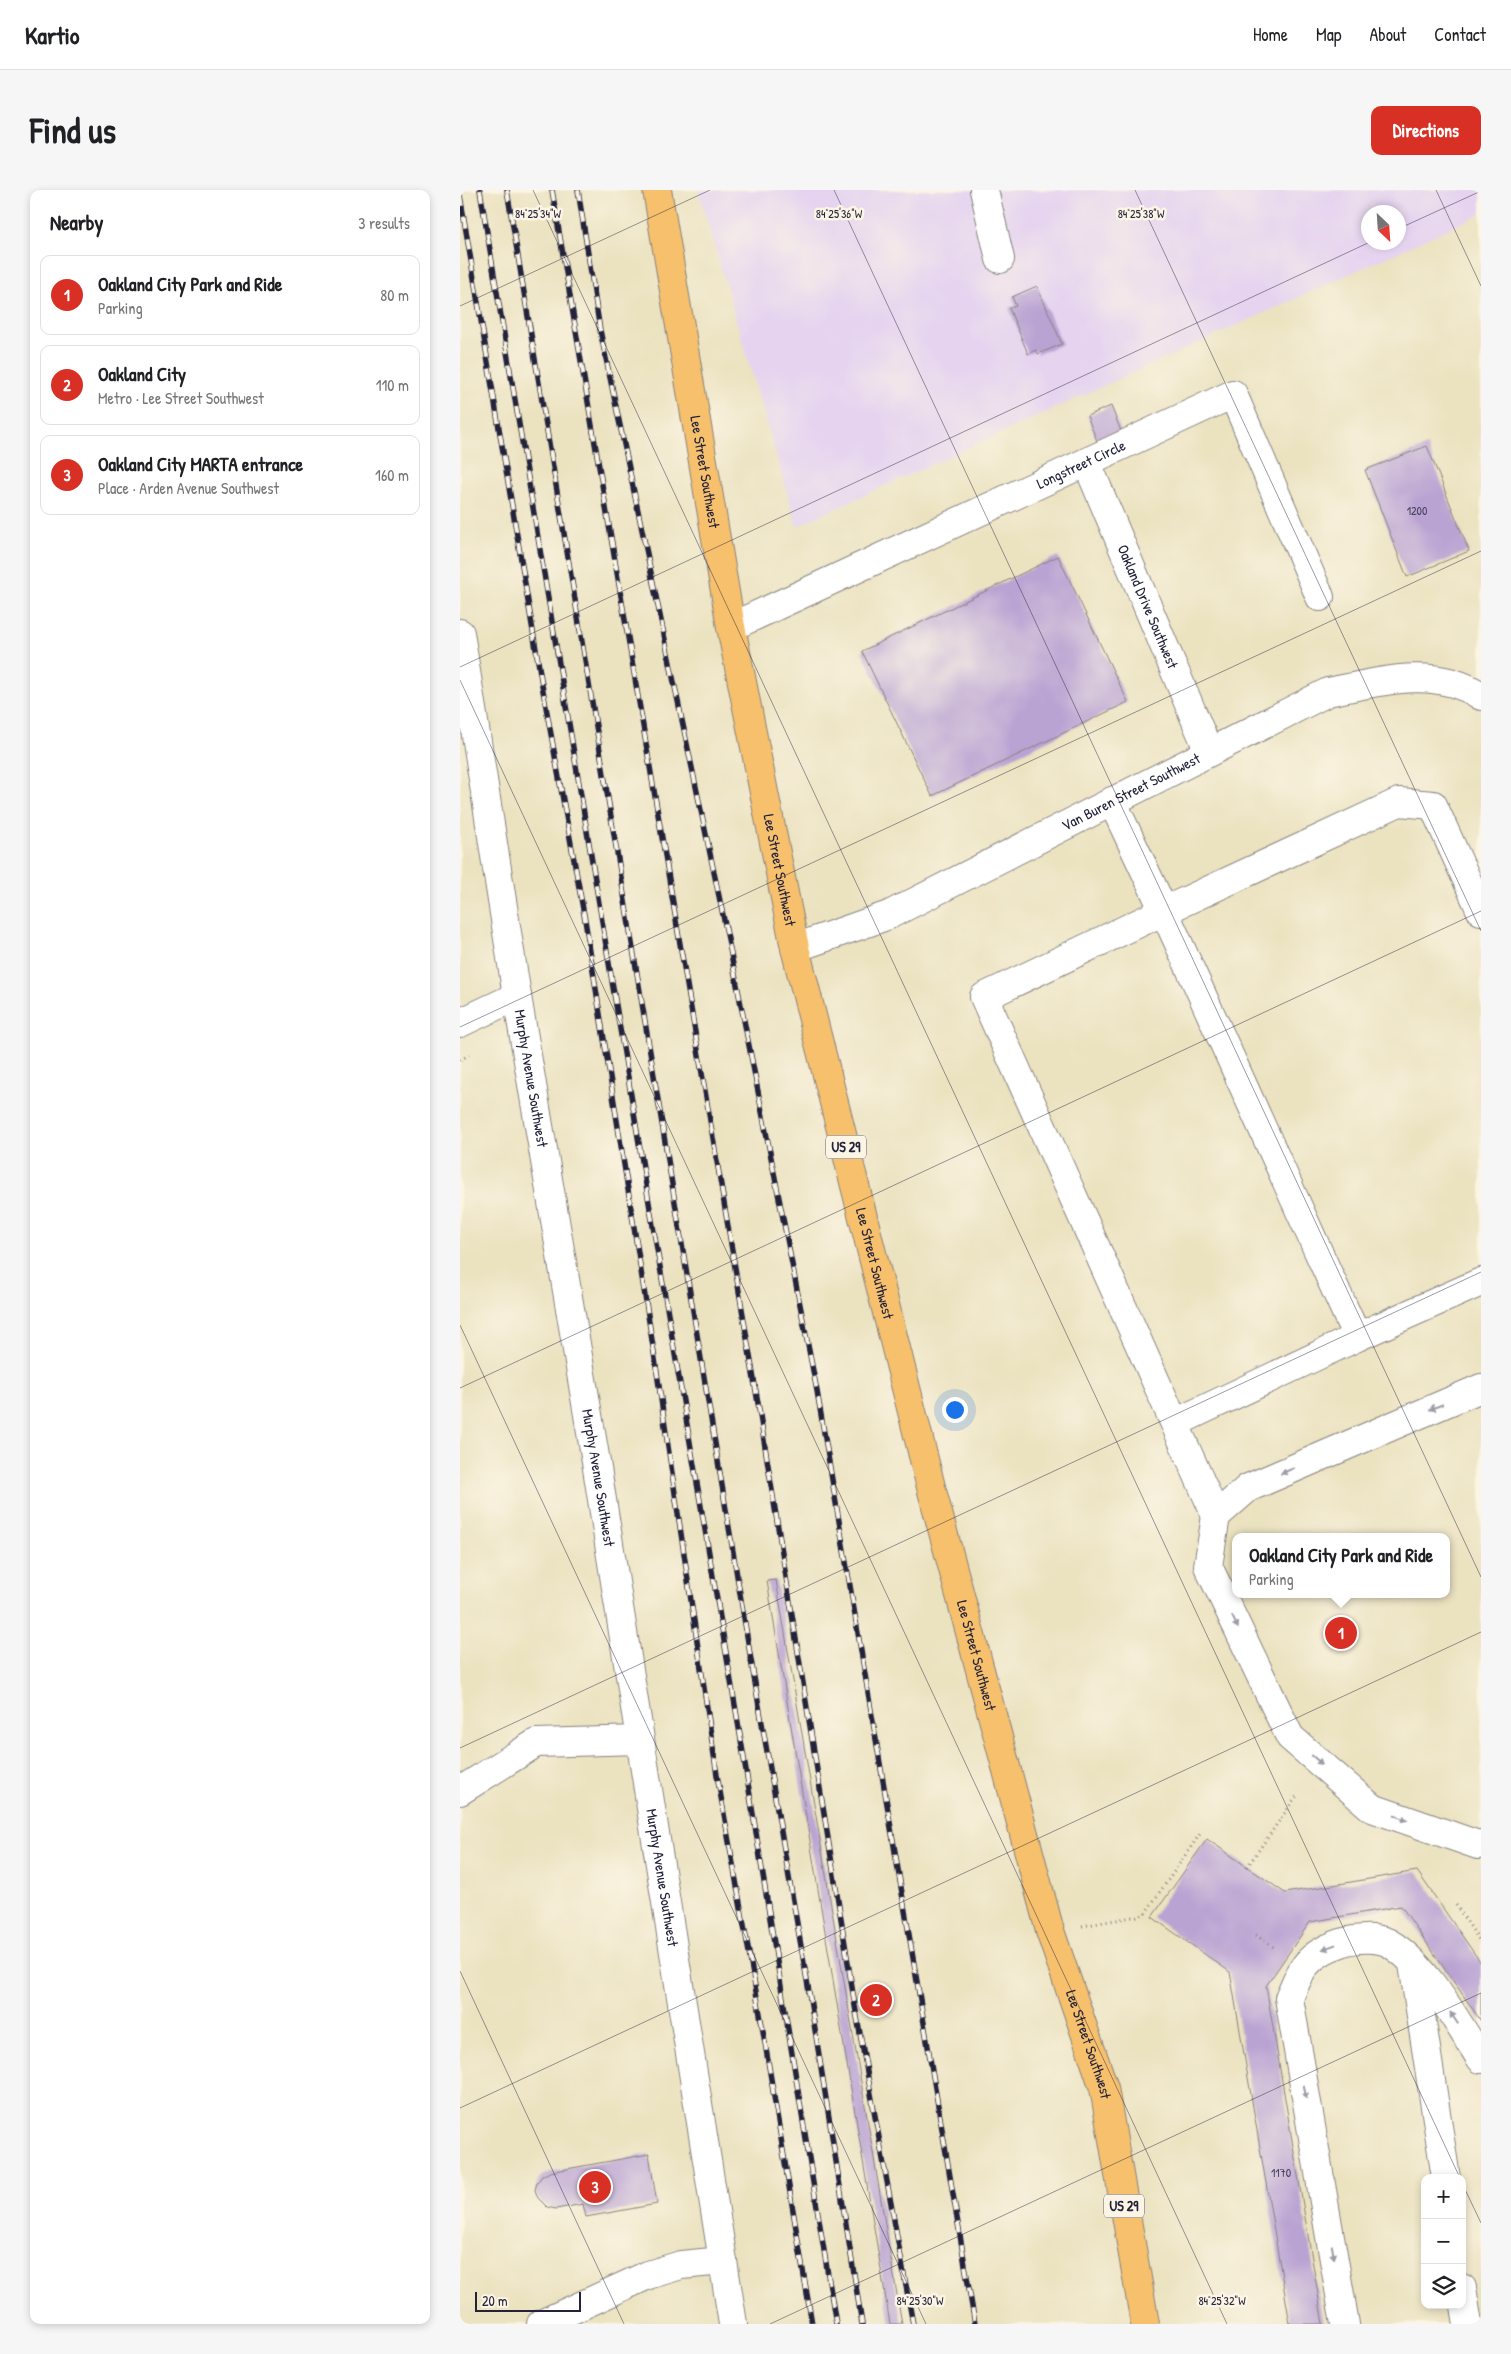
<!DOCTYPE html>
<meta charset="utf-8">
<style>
body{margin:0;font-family:"Patrick Hand",sans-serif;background:#f6f6f6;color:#202124}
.controls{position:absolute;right:15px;bottom:15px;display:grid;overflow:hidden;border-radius:10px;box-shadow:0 2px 8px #0003}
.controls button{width:45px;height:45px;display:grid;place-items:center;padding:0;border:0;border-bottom:1px solid #e0e0e0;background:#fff;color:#202124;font:25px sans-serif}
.compass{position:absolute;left:901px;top:15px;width:45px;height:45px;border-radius:50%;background:#fff;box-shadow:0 2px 8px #0003;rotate:155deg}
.scale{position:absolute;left:15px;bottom:12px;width:106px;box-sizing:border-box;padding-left:5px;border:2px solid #22223b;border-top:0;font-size:14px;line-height:18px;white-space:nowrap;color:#22223b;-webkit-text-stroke:4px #fcf5e5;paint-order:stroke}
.you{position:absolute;left:494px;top:1219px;width:18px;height:18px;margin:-12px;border:4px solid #fff;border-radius:50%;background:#1a73e8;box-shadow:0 0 0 8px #1a73e833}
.badge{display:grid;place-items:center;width:32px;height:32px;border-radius:50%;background:#d93025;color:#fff;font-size:16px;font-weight:700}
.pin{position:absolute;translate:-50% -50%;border:2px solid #fff;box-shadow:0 1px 5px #0006}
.popup{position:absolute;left:772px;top:1343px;width:218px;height:65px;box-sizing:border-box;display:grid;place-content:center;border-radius:10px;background:#fff;filter:drop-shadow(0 1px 4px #0005);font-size:16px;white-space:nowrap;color:#757577}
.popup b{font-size:19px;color:#202124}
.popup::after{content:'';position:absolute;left:50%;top:100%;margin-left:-10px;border:10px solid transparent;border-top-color:#fff}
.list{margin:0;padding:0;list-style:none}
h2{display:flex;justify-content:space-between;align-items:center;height:65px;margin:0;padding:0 20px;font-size:21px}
h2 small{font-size:16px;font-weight:400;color:#757577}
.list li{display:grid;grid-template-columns:32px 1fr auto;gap:15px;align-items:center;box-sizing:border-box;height:80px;margin:0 10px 10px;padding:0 10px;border:1px solid #e0e0e0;border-radius:10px}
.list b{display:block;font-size:19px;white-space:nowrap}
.list p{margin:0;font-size:16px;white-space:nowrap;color:#757577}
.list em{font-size:16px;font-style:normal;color:#757577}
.icon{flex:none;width:28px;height:28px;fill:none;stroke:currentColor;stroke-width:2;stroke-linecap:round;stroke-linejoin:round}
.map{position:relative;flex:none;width:1021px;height:2134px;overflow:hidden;border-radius:10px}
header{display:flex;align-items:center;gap:30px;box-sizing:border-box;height:70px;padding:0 25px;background:#fff;border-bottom:1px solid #e0e0e0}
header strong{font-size:24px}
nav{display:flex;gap:28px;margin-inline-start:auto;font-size:18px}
.intro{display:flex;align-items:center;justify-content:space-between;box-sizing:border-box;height:120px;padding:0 30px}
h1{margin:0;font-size:35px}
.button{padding:12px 22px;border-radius:10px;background:#d93025;color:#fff;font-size:18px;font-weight:700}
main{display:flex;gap:30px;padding:0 30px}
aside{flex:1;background:#fff;border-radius:10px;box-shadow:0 2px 8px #0003}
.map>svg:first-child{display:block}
.built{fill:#e5d3f0;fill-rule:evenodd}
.building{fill:#b9a3d3}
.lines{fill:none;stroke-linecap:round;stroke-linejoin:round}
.minor-casing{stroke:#86827e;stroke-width:30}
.major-casing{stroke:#86827e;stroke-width:30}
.path{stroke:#86827e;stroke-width:3;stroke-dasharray:1 4;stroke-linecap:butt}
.minor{stroke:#fff;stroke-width:28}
.major{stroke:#f7c06c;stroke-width:28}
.rail-casing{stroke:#22223b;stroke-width:5.5}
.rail{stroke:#fcf5e5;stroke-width:4;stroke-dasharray:11;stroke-linecap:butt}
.oneway{fill:#9c9ca7}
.ticks{fill:none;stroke:#22223b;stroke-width:1;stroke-opacity:0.45}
.labels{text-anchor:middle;stroke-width:5;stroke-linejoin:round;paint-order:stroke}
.number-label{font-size:12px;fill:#484261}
.shield{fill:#fcf5e5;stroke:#63616e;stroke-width:1}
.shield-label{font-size:14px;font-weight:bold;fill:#22223b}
.street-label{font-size:15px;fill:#22223b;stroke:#fcf5e5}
.ticks-label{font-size:12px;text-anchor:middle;fill:#22223b;stroke:#fcf5e5;stroke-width:5;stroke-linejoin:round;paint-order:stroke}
</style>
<header>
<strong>Kartio</strong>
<nav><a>Home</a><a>Map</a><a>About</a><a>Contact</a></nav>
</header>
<div class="intro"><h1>Find us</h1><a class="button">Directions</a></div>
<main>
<aside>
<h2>Nearby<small>3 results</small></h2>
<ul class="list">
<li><span class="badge">1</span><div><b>Oakland City Park and Ride</b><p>Parking</p></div><em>80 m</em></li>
<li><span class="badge">2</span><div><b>Oakland City</b><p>Metro · Lee Street Southwest</p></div><em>110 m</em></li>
<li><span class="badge">3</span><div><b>Oakland City MARTA entrance</b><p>Place · Arden Avenue Southwest</p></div><em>160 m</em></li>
</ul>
</aside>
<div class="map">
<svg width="1021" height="2134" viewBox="0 0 1021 2134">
<rect width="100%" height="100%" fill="#fcf5e5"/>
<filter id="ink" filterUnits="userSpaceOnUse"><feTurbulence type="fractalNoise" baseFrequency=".02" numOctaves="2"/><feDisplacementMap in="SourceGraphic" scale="10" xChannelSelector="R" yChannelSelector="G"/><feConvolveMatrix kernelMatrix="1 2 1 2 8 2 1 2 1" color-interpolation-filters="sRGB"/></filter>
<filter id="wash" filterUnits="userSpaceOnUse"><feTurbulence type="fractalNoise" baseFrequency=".0096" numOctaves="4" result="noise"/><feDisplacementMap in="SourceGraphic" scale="20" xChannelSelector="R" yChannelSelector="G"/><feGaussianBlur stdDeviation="1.12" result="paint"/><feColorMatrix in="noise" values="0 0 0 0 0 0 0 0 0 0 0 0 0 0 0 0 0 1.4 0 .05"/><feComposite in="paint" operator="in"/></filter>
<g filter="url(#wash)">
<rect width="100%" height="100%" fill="#ebe2c0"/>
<path class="built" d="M238,0h783v24l-684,312zM908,22h30v30h-30z"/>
<g id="blocks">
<g class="building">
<path d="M577,96l25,58 -24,10 -2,-4 -8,4 -19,-46 7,-2 -4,-9z"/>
<path d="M651,216l12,30 -24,10 -12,-30z"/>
<path d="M967,256l42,105 -62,26 -42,-107z"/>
<path d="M598,366l70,146 -196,94 -70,-145z"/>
<path d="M316,1390l126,744h-12l-123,-743z"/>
<path d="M747,1649l78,54 132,-22 64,92v58l-80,-115 -91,16 -44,64 57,338h-33l-60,-352 -78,-55z"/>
<path d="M189,1964l8,50 -71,13 -3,-13 -27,5 -9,-2 -9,-9 -3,-8 2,-7 5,-7 8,-4z"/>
</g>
</g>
</g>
<g filter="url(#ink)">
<use href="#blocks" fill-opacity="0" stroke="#86827e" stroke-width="1"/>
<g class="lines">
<g class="minor-casing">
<g id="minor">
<path d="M524,0l16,69"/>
<path id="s1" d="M627,273l122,289"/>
<path id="s2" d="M271,437l502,-233 87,203"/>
<path id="s3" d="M0,443l57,363 79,466 137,862"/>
<path d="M652,611l52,110 -180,86 232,519"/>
<path id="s4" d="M335,758l94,-33 439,-223c50,-10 107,-27 153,4"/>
<path d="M0,833l57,-27"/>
<path d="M897,1147l-193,-426 235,-109 34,3 48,106"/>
<path d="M1021,1198l-233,100 -32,28 -8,50 82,171 82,71 106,37 3,-1"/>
<path d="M715,1233l182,-86 124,-55"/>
<path d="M0,1601l76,-48 104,-3"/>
<path d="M953,1774l33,214"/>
<path d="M1002,2098l6,36"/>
<path d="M81,2134l107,-49 33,-10 42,-4"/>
<path d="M885,2134l-56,-326c13,-31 19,-44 52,-55 13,-5 36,-6 48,0 38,22 68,80 92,116"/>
</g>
</g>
<g class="major-casing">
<g id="major">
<path id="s5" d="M197,0l74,437 64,321 136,539 119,444 54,157 41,236"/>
</g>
</g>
<g class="path">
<path d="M0,870l9,-5"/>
<path d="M787,1677l51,-73"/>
<path d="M996,1715l25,38"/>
<path d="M622,1736l62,-11 56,-81"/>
<path d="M796,1745l19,13"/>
</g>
<use href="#minor" class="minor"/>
<use href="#major" class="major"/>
<g class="rail-casing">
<g id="rail">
<path d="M20,0l166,995 94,549 96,590"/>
<path d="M47,0l244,1470 57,326 54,338"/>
<path d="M92,0l206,1213 97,603 58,318"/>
<path d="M118,0l22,140 128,609 89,452 158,933"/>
<path d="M0,5l82,490 43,235 70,439 62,416 45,250 50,299"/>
</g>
</g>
<use href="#rail" class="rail"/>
</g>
<defs><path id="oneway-solid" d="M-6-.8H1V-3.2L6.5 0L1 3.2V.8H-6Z" transform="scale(1.25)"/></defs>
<g class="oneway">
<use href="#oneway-solid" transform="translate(976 1217) rotate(157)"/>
<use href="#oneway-solid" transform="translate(827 1281) rotate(157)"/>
<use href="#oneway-solid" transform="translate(775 1432) rotate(64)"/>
<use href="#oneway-solid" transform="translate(857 1570) rotate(41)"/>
<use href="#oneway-solid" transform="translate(941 1628) rotate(20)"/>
<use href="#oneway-solid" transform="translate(869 1757) rotate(160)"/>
<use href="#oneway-solid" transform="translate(994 1828) rotate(-124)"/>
<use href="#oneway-solid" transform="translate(845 1902) rotate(80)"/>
<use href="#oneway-solid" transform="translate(873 2062) rotate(80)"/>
</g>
</g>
<path class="ticks" d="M73,0l927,1988M374,0l647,1387M675,0l346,741M976,0l45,96M938,39l83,-38M0,116l250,-116M0,477l910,-425M0,490l767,1644M0,837l1021,-476M0,1135l466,999M0,1198l1021,-477M0,1558l1021,-476M0,1781l164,353M0,1918l1021,-476M1002,1993l19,40M310,2134l711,-331"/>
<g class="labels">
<g class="number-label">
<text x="957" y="325">1200</text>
<text x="821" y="1987">1170</text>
</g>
<g class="shield">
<rect x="366" y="945.5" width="40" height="23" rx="4"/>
<rect x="644" y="2004.5" width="40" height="23" rx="4"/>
</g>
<g class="shield-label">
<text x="386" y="962">US 29</text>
<text x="664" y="2021">US 29</text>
</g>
<g class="street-label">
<text dy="5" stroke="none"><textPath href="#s2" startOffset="386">Longstreet Circle</textPath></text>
<text dy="5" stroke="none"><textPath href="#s5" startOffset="286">Lee Street Southwest</textPath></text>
<text dy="5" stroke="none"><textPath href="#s1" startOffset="156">Oakland Drive Southwest</textPath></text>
<text dy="5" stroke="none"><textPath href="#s4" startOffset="371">Van Buren Street Southwest</textPath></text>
<text dy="5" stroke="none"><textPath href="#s5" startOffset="691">Lee Street Southwest</textPath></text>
<text dy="5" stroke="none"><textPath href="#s3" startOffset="451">Murphy Avenue Southwest</textPath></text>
<text dy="5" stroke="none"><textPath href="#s5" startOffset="1096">Lee Street Southwest</textPath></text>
<text dy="5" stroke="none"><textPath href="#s3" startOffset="856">Murphy Avenue Southwest</textPath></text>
<text dy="5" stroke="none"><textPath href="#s5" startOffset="1501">Lee Street Southwest</textPath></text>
<text dy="5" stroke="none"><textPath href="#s3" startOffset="1261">Murphy Avenue Southwest</textPath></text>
<text dy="5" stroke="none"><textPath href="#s5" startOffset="1906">Lee Street Southwest</textPath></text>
</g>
</g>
<g class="ticks-label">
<text x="78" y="28">84°25'34"W</text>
<text x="379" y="28">84°25'36"W</text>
<text x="681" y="28">84°25'38"W</text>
<text x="460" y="2115">84°25'30"W</text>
<text x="762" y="2115">84°25'32"W</text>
</g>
</svg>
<div class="controls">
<button>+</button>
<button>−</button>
<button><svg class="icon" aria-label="layers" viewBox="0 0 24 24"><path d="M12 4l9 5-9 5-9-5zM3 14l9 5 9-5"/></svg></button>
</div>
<svg class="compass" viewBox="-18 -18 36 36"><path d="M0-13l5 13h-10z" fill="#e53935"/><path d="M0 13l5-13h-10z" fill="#757577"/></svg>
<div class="scale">20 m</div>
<div class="you"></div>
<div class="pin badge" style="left:881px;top:1443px">1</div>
<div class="popup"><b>Oakland City Park and Ride</b>Parking</div>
<div class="pin badge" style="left:416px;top:1810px">2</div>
<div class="pin badge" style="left:135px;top:1997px">3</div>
</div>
</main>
